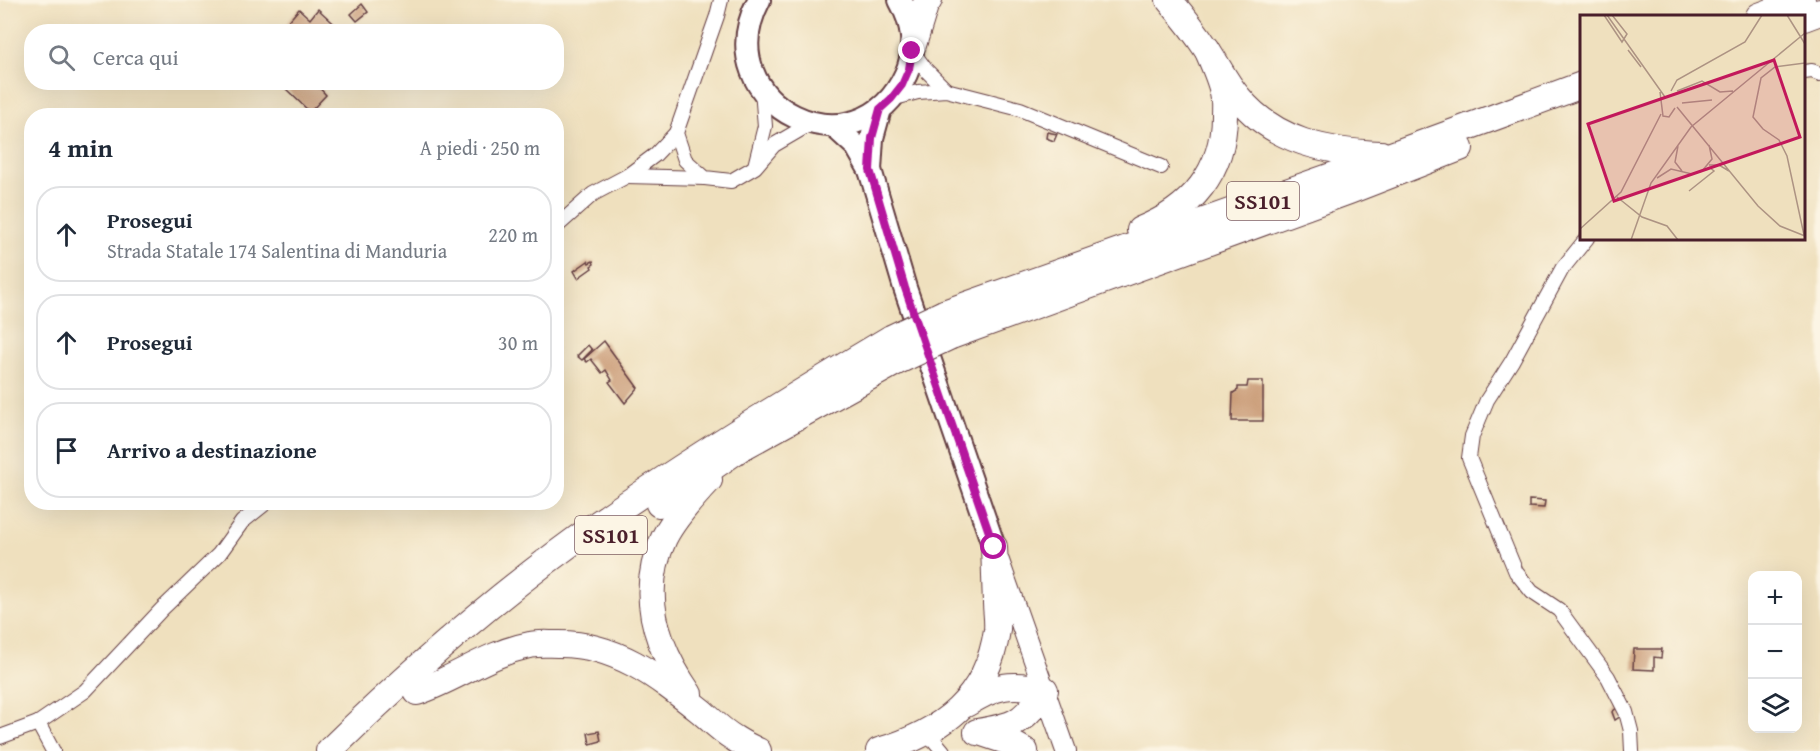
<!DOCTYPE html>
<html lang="it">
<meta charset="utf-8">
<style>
body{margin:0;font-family:"Gentium Book Plus",serif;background:#f6f6f7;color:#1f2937}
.controls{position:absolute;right:18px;bottom:18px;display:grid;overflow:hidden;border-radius:12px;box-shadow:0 6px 24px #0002}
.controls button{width:54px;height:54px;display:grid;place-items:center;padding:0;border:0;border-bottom:2px solid #e0e1e3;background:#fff;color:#1f2937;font:30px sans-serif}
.stop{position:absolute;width:18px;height:18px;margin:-14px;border:4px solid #b5179e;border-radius:50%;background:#fff}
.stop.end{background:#b5179e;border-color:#fff;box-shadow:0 2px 6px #0008}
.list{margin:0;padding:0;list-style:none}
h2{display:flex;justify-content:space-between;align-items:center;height:78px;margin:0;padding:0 24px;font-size:26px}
h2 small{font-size:20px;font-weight:400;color:#747a83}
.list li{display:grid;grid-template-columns:39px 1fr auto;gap:18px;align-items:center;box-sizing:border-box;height:96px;margin:0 12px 12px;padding:0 12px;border:2px solid #e0e1e3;border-radius:24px}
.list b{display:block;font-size:22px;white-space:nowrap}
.list p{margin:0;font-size:20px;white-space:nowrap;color:#747a83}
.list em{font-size:20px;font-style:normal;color:#747a83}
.icon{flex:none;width:33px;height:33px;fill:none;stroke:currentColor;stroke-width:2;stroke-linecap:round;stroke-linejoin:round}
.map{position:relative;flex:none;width:1820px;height:751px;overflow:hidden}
.search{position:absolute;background:#fff;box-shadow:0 6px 24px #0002;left:24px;top:24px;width:540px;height:66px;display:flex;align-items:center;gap:15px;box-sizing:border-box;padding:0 21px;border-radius:24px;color:#747a83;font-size:22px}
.panel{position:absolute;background:#fff;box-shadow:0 6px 24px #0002;left:24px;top:108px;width:540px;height:402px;border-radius:24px}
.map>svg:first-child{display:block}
.building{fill:#c99a74}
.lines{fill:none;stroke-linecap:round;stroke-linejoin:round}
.street-casing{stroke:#633c41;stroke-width:16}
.secondary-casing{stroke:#633c41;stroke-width:22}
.primary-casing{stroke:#633c41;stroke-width:26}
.highway-casing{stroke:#633c41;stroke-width:28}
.street{stroke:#fff;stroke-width:14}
.secondary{stroke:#fff;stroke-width:20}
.primary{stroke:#fff;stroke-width:22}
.highway{stroke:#fff;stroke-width:26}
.highway-bridge-casing{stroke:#633c41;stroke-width:28;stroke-linecap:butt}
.highway-bridge{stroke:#fff;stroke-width:26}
.route{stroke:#b5179e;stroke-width:8}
.labels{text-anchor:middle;stroke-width:6;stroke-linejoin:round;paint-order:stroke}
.shield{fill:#fcf5e5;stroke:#7f5f63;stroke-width:1.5}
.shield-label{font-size:22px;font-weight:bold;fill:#4a1f2b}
.inset-road{fill:none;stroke:#ad9383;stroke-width:1.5}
.view{fill:#c2185b;fill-opacity:0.15;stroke:#c2185b;stroke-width:3}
.inset-edge{fill:none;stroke:#4a1f2b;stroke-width:3}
</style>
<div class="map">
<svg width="1820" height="751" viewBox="0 0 1820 751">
<rect width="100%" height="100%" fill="#fcf5e5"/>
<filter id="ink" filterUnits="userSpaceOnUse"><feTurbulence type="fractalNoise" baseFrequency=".0167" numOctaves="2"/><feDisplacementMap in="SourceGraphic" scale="12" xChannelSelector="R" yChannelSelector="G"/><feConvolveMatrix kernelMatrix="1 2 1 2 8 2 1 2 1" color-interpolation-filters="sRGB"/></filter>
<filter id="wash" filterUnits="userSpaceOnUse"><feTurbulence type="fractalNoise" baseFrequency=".008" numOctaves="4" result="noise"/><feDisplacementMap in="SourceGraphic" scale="24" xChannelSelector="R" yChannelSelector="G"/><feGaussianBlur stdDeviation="1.35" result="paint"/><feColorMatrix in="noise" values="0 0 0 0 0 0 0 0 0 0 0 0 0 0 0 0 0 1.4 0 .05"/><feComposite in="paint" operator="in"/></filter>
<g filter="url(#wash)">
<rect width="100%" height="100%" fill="#efe0be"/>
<g id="blocks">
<g class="building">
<path d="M362,4l6,8 -11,9 -6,-7z"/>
<path d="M299,9l11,10 8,-10 25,23h-47l-9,-9z"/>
<path d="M292,82h22l12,13 -16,17 -24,-23z"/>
<path d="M1047,132l10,2 -3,7 -8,-3z"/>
<path d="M588,261l1,2 4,-2 1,3 -3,2 1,2 -14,10 -4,-7z"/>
<path d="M604,341l34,47 -13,15 -16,-21 3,-2 -6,-10 -4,3 -11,-14 -4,3 -3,-3z"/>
<path d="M588,345l4,5 -10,10 -5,-4z"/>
<path d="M1248,381h15v40h-31l1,-28 5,-3v-3h9z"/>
<path d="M1529,500l16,1 -1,7 -15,-1z"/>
<path d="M1634,649h28l-1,9 -7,-1v13l-21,-1z"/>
<path d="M1619,706l2,10 -6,4 -3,-8z"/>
<path d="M599,731l2,10 -11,3 -2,-11z"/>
</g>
</g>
</g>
<g filter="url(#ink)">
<use href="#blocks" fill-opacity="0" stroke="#633c41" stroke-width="1.5"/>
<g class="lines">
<g class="street-casing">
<g id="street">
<path d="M721,0l-4,16 -41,117 9,27 20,18 26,3 24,-14 19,-22 36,-21"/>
<path d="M912,51l14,19 20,20"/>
<path d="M1804,72l8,-1 8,3"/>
<path d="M891,99l27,-7 28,-2 74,19 141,58"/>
<path d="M755,166l10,-40 -3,-35"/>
<path d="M627,176l78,2"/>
<path d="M556,227l37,-33 34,-18 28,-21 21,-22"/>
<path d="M1587,238l-25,31 -50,92 -25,39 -15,36 -3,22 47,114 16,20 27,18 49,67 18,35 5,19 1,20"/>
<path d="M38,723l15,28"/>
<path d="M927,732l16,19"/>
<path d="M0,737l38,-14 47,-32 77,-82 57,-55 23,-32 25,-20"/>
</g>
</g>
<g class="secondary-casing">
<path id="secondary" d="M999,561l67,190"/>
</g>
<g class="primary-casing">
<g id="primary">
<path d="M759,0c-55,106 100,179 147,74 11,-24 7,-51 -6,-74"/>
<path d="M834,126l23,21 13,23 35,118 89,259"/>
<path d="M870,170l2,-32 8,-29"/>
</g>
</g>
<g class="highway-casing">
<g id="highway">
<path d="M1169,0c14,16 27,33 39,51 10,15 18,32 30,46 36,45 89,55 143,57"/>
<path d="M1759,16l43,-16"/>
<path d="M1804,18l16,-6"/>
<path d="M913,45l12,-39 4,-6"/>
<path d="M1140,230c51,-20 84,-58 84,-115 0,-7 1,-15 -1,-23 -3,-14 -10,-29 -16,-43"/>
<path d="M944,313l450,-159 188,-69"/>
<path d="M951,336l398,-145 111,-43"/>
<path d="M659,504l80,-55 159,-88"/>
<path d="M417,692c39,-13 71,-39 113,-47 8,-2 18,-1 27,-1 59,-1 101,33 145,68 10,9 20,19 32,26 7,5 16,9 24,13"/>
<path d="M689,694c-33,-47 -51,-101 -25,-156 10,-20 29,-41 45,-58"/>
<path d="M966,704c30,-19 45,-22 79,-14 -22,33 -30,36 -68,42"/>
<path d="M979,732l30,10 16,9"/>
<path d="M329,751c84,-82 174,-161 270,-228 95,-66 193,-126 292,-185"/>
<path d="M879,751c63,-19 108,-51 118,-121 1,-9 -1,-19 -1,-28 -1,-18 -1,-36 -2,-55"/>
</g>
</g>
<use href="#street" class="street"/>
<use href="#secondary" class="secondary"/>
<use href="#primary" class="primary"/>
<use href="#highway" class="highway"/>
<g class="highway-bridge-casing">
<g id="highway-bridge">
<path d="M891,338l53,-25"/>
<path d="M898,361l53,-25"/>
</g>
</g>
<use href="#highway-bridge" class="highway-bridge"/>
</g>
</g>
<g class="lines" filter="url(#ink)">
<path class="route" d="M912,51l-3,18 -7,16 -11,14 -11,10 -8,29 -2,32 35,118 89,259"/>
</g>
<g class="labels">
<g class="shield">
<rect x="1227" y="182" width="72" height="38" rx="4.5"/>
<rect x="575" y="516" width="72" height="38" rx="4.5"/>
</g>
<g class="shield-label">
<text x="1263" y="209">SS101</text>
<text x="611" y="543">SS101</text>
</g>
</g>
<g transform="translate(1580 15)">
<rect width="225" height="225" fill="#efe0be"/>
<path class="inset-road" d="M24,0l18,27 5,-8 -15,-19M27,0l58,82M207,0l18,29M48,35l13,17M91,76l6,-11 68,-38 17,-27M97,76l25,-10 18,11 13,-1M80,77l3,24 6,1 6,-9M102,88l30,-3M97,92l81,99 22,20 25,10M98,131l-3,16 7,9M129,150h10l10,6M77,163l14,-9 21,5 10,-3 10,-12 -3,-14M109,176l25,-20 -5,-4M37,182l25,20 25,9 11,14M0,214l41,-37 40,-78M224,220l-17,-79 -8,-16 -16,-11 -10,-12 8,-39 14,-11 30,-4M51,225l20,-57 40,-56 114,-94"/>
<path class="view" d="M194,45l26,77 -186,64 -26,-77z"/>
<rect width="225" height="225" class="inset-edge"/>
</g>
</svg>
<div class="controls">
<button>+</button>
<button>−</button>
<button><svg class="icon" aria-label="layers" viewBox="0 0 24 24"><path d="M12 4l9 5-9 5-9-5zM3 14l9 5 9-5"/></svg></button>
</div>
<div class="stop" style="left:994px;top:547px"></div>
<div class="stop end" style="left:912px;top:51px"></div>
<div class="search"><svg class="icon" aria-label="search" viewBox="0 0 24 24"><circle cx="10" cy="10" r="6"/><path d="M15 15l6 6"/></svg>Cerca qui</div>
<section class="panel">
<h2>4 min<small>A piedi · 250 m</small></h2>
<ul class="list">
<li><svg class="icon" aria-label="ahead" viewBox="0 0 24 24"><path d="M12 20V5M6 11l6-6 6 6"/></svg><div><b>Prosegui</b><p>Strada Statale 174 Salentina di Manduria</p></div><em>220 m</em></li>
<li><svg class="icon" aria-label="ahead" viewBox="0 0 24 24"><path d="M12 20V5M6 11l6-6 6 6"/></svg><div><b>Prosegui</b></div><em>30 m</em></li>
<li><svg class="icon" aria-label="arrive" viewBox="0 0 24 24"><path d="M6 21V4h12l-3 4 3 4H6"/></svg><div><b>Arrivo a destinazione</b></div></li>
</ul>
</section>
</div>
